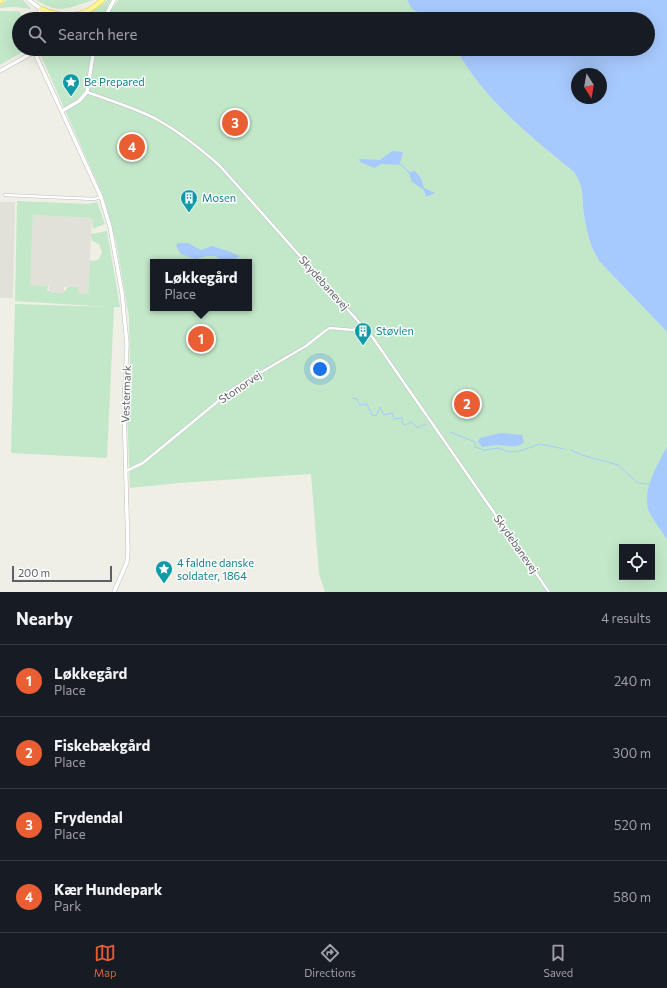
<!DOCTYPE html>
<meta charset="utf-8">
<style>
body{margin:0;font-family:Commissioner,sans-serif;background:#20242c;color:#f1f3f6}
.controls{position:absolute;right:12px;bottom:12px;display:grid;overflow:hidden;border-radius:0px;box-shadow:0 4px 16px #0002}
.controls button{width:36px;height:36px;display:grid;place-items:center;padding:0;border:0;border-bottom:1px solid #363941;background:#171b24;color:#f1f3f6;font:20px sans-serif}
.compass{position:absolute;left:571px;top:68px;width:36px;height:36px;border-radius:50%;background:#171b24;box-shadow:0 4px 16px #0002;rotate:169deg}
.scale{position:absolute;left:12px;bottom:10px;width:100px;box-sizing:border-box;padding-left:4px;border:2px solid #5d6066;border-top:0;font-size:11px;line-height:14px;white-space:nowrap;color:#5d6066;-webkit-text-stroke:3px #fff;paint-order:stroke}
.you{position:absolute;left:320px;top:369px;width:14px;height:14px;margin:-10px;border:3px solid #fff;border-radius:50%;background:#1a73e8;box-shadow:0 0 0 6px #1a73e833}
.badge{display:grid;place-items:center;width:26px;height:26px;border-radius:50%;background:#e95e33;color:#fff;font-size:13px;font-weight:700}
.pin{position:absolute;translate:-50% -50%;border:2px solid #fff;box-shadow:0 1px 4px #0006}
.popup{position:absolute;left:150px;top:259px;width:102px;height:52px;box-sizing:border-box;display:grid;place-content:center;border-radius:0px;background:#171b24;filter:drop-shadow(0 1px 3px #0005);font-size:13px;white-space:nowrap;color:#9ea1a6}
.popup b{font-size:15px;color:#f1f3f6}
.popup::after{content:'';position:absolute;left:50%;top:100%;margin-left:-8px;border:8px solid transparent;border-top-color:#171b24}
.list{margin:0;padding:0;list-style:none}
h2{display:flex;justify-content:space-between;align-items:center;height:52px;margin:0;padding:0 16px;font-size:17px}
h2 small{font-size:13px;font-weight:400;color:#9ea1a6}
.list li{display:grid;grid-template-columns:26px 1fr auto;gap:12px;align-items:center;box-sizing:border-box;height:72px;padding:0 16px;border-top:1px solid #363941}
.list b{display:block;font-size:15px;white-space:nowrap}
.list p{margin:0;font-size:13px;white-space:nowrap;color:#9ea1a6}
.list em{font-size:13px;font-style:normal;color:#9ea1a6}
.icon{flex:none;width:22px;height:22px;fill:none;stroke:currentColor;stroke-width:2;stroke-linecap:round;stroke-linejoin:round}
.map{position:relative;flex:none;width:667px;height:592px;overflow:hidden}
.search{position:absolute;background:#171b24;box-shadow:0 4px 16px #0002;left:12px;right:12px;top:12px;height:44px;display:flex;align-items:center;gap:10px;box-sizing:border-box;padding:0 14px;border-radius:22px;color:#9ea1a6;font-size:15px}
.sheet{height:340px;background:#171b24}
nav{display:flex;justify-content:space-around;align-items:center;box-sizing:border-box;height:56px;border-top:1px solid #363941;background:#171b24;font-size:11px;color:#9ea1a6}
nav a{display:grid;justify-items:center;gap:2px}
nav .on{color:#e95e33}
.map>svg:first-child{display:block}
.industrial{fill:#e1e1da}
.green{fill:#c3e7c9;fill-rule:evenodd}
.water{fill:#a7cafe;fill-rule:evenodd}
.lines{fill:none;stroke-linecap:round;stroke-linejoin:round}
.stream{stroke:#a7cafe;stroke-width:1}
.minor-casing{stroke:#bdbec4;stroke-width:3.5}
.tertiary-casing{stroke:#bdbec4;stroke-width:4.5}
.trunk-casing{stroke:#f4cf01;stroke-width:5.5}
.minor{stroke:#fff;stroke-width:2.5}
.tertiary{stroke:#fff;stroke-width:3.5}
.trunk{stroke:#fef89e;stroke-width:4.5}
.labels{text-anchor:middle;stroke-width:3;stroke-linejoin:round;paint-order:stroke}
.culture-label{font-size:11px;fill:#0d838f;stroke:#fff;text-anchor:start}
.street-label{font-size:11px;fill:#5d6066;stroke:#fff}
</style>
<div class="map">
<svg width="667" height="592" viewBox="0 0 667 592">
<rect width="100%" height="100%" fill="#f0efe6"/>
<g class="industrial">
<path d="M0,202h15l-2,96h-13z"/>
<path d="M33,215l59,3 -4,76 -11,-1v-6h-13v8l-15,-1v-8l-20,-1z"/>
</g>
<g class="green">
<path d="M7,0h16l8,9 -17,-2 -14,1v-3z"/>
<path d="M36,0h57c-25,8 -33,15 -57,0z"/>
<path d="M107,0h4l-4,7 6,1 5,-8h289l13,13 10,6h-387l3,-2c4,0 8,1 12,2 19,1 36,-5 49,-19z"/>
<path d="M0,11h19l5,8h-5v30l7,1 -26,15z"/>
<path d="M38,49h418c29,52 73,86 118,123 9,13 8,21 9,36 3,19 6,39 17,54l67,70v114l-17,38 -2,18 2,11 17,27v52h-342l-6,-18 -8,-100 -133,9 -48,5 -3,-78 3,-49 -1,-44 -13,-75 -12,-44zM153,262h96v46h-96zM622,547h30v30h-30z"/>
<path d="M17,201l71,3 9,-2 8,22 -12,5 -1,-11 -59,-3 -3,70 18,1 -1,4 5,3h11l5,-6h10v6l10,1 2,-34 4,1 5,-2 3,-7 -3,-8 -7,-3 -1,-7 16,-3 13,76h-6l-7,151 -96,-5 4,-149 95,3 -95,-6z"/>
</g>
<g class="water">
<path d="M407,0h260v332l-67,-70c-11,-15 -14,-35 -17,-54 -1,-15 0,-23 -9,-36 -45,-37 -89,-71 -118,-123h192v-30h-218l-18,-10zM577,74h24v24h-24z"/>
<path d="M392,151l11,1 -3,11 10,9 5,-1 6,7 3,10 11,5 -9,4 -2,-7 -12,-8 -3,-9 -8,-8 -19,-1 -8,4 -14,-6 -1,-3 21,1z"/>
<path d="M178,243h10l13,7 11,-4 16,5 12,5 -11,6h-3l-11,-6h-9l-11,3 -14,-5 -5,-8z"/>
<path d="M501,433l21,2 2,7c-7,8 -17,3 -25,3 -6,0 -11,1 -17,2l-4,-6 2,-3z"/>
<path d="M667,446v94c-5,-9 -12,-17 -17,-26 -10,-22 8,-49 17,-68z"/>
</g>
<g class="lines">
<g class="stream">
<path d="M352,398l5,1 3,6 7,-1 5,11 4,1 4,-9 4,8 8,-2 2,6 8,-1v5l3,2 6,-3 7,6 4,-3h4"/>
<path d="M450,432l25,10v5l9,3 15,-2 10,4 11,-1 20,-7 24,5"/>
<path d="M571,450l11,5 36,10 20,18 12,1"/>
</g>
<g class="minor-casing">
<g id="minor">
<path d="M87,92c24,9 49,16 71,28 23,13 43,29 62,46l153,172 176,254"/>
<path d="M5,195l89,4 7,-2"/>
<path d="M126,471l17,-8 91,-75 72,-42 19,-15 5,-3 23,2 10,-4"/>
</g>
</g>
<g class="tertiary-casing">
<g id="tertiary">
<path d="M29,0l12,9 -5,10"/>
<path d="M104,19l10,-19"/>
<path d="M33,49l68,148 9,30 12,66 5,51 -3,62 4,145 -1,11 -13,30"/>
<path d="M0,71l34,-19"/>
<path d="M62,111l17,-10 8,-9 7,-43"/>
</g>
</g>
<g class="trunk-casing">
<g id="trunk">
<path d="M0,1l1,-1"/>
<path d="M41,9c22,9 43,10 61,-9"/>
</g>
</g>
<use href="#minor" class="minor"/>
<use href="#tertiary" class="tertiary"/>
<use href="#trunk" class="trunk"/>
</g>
<defs>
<g id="sight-pin" transform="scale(0.9)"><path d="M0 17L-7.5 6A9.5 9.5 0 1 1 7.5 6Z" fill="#0f9aa8" stroke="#fff"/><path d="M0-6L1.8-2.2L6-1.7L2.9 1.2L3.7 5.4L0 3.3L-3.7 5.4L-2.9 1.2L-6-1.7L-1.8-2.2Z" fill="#fff"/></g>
<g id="building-pin" transform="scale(0.9)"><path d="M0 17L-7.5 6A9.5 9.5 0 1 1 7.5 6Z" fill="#0f9aa8" stroke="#fff"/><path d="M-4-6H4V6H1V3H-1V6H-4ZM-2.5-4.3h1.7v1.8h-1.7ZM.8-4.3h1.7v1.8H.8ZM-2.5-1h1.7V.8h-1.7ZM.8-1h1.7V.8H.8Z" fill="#fff"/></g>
</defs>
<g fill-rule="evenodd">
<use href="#sight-pin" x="71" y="82"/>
<use href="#building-pin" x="189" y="198"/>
<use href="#building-pin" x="363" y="331"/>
<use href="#sight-pin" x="164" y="569"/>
</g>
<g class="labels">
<g class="culture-label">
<text x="84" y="86">Be Prepared</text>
<text x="202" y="202">Mosen</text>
<text x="376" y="335">Støvlen</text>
<text x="177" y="567">4 faldne danske<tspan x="177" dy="13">soldater, 1864</tspan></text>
</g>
<g class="street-label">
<text transform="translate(324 283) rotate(48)" y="4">Skydebanevej</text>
<text transform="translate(240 387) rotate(-34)" y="4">Stonorvej</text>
<text transform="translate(126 394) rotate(-88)" y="4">Vestermark</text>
<text transform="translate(516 544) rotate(55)" y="4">Skydebanevej</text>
</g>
</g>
</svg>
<div class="controls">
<button><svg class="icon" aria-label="locate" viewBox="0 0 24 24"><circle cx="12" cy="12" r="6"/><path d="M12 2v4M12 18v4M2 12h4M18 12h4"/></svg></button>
</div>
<svg class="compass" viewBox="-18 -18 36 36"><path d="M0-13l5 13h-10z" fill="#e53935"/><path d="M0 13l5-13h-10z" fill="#9ea1a6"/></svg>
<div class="scale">200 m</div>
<div class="you"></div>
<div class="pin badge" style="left:201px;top:339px">1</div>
<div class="popup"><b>Løkkegård</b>Place</div>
<div class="pin badge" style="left:467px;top:404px">2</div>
<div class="pin badge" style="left:235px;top:123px">3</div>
<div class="pin badge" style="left:132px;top:147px">4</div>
<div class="search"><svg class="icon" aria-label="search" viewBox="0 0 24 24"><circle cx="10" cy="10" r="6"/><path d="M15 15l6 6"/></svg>Search here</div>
</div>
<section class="sheet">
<h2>Nearby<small>4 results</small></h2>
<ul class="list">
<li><span class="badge">1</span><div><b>Løkkegård</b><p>Place</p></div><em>240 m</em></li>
<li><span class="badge">2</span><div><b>Fiskebækgård</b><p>Place</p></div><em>300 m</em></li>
<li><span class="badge">3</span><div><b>Frydendal</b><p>Place</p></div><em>520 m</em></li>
<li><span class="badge">4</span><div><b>Kær Hundepark</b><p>Park</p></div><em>580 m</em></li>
</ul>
</section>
<nav>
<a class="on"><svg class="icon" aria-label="map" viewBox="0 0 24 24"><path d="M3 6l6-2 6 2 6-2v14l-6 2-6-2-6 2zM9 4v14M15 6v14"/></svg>Map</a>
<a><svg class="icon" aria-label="directions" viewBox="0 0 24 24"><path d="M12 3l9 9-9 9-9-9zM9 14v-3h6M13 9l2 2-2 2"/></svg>Directions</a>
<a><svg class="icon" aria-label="saved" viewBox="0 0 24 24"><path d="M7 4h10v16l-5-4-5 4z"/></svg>Saved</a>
</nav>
